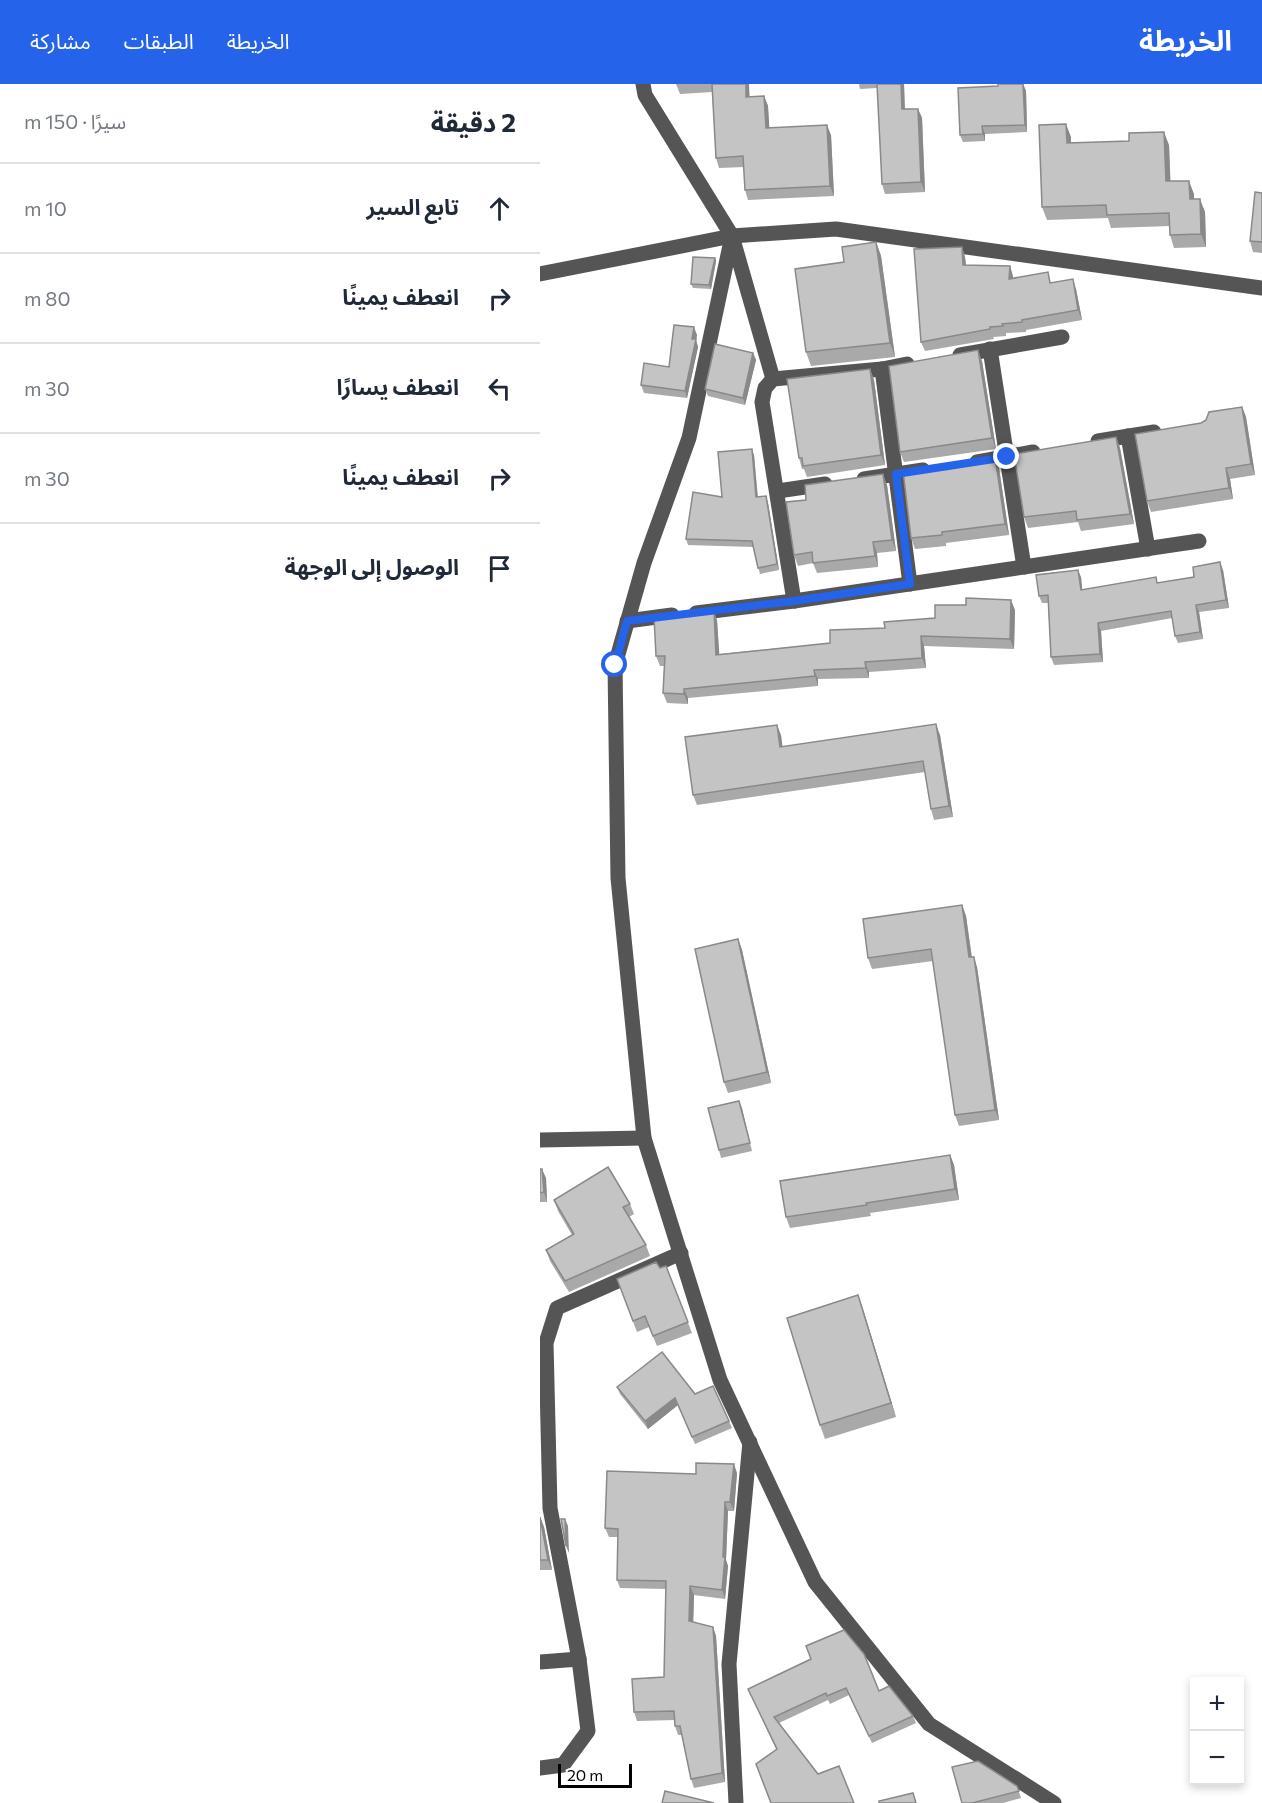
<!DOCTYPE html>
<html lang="ar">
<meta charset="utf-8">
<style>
body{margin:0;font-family:Commissioner,"Noto Sans Arabic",sans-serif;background:#f2f2f3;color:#1f2937;direction:rtl}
.controls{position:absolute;right:18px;bottom:18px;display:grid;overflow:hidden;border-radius:0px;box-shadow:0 3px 9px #0003}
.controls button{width:54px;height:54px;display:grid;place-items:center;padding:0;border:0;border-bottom:2px solid #e0e1e3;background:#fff;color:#1f2937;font:30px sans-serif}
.scale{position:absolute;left:18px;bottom:15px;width:74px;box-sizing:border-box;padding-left:6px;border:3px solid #000;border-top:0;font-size:16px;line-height:21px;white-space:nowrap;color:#000;-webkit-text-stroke:4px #fff;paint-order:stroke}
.stop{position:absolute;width:18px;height:18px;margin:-14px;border:4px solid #2563eb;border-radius:50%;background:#fff}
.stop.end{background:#2563eb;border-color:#fff;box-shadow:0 2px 6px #0008}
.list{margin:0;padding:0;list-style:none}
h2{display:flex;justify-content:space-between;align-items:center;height:78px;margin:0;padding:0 24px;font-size:26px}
h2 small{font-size:20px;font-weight:400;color:#747a83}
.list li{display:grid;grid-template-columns:39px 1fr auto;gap:18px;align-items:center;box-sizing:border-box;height:90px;padding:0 24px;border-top:2px solid #e0e1e3}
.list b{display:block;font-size:22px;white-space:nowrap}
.list em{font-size:20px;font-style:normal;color:#747a83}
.icon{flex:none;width:33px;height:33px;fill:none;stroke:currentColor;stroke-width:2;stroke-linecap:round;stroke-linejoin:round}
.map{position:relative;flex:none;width:722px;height:1719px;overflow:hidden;direction:ltr}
header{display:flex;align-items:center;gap:36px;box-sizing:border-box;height:84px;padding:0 30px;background:#2563eb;color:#fff}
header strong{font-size:28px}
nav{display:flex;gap:33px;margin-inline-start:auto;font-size:21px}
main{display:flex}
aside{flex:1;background:#fff}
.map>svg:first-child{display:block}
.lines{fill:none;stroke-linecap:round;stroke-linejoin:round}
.minor{stroke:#555;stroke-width:15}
.wall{fill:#a9a9a9}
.shaded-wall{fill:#898989}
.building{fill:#c4c4c4;stroke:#898989;stroke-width:1.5}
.route{stroke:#2563eb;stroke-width:8}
</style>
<header>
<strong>الخريطة</strong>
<nav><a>الخريطة</a><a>الطبقات</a><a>مشاركة</a></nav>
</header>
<main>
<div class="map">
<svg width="722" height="1719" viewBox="0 0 722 1719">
<rect width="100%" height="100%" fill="#fff"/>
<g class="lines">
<g class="minor">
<path d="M103,0l2,11 87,141 41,143"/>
<path d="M192,152l-43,202 -45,125 -29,102 3,213 26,260 76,242 95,202 114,142 125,79"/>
<path d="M0,190l192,-38 104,-7 426,59"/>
<path d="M450,265l34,218"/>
<path d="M420,271l102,-18"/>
<path d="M342,285l28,215"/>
<path d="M588,352l20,113"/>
<path d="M558,357l56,-9"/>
<path d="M437,378l56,-10"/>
<path d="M324,395l59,-9"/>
<path d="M238,407l47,-7"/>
<path d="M254,517l-32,-199 3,-14 8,-9 109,-10 25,-5"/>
<path d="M156,529l98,-12 405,-60"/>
<path d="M87,537l45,-6"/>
<path d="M0,1056l104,-2"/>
<path d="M0,1578l39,-3"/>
<path d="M0,1684l23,-3 25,-34 -9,-72 -29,-151 -4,-165 11,-35 124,-55"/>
<path d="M196,1719l-7,-139 21,-222"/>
</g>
</g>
<g class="wall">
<path d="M136,0h73v13l15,-1 4,10 1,21 62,8 3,61 -86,4 -3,-10 -1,-23 -25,1 -3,-10 -4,-66 -32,2z"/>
<path d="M319,0h45l1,25h13l4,9 3,74 -40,2 -3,-10 -5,-96 -17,1z"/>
<path d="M483,0l3,7 1,41 -42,2v7l-22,1 -3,-7 38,-49z"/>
<path d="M531,53v6l98,2 1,36 24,13v5l11,13 1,35 -32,1 -4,-13v-9l-59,2 -3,-10 -61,2 -5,-13z"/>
<path d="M722,109v60l-9,-1 -3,-11z"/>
<path d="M336,158l5,14 14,101 -84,9 -5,-14 38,-90z"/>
<path d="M422,163l3,10 1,8 44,1 3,12 39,4 24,7 6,31 -56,10v2l-20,1v3l-13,1 1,2 -69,12 -4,-9z"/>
<path d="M175,174l1,3 -5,28 -18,-1 -2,-4z"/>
<path d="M157,251l-1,5 2,7 -11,51 -43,-5 -3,-8 28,-18z"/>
<path d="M213,269l3,7 -11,45 -37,-9 -3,-7z"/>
<path d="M442,277l14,88 -92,13 -4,-10z"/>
<path d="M330,285l4,11 11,85 -78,12 -3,-8h-2l-3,-11z"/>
<path d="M702,323l4,10 9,58 -25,4 3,20 -82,13 -4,-11 54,-78z"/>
<path d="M576,353l4,11 14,76 -53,7 -3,-9 -50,6 -4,-11z"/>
<path d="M214,371l4,42 8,-1 2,7 11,67 -19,4 -7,-27 -65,-2 -2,-6 36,-42z"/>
<path d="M459,384l10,67 -63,8v3l-31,3 -4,-11z"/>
<path d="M347,401l9,66 -19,2 1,14 -61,6 -4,-10 -15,3 -4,-11 12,-55z"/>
<path d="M683,486l6,38 -30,4 4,27 -25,4 -3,-7 -3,-18 -71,13 2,31 -49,3 -3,-8 -3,-54h-6l-3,-7 42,-19 1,13 76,-7 36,-6z"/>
<path d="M475,526l-1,39 -90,-3 2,22 -57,4v6l-51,1v7l-130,12v6l-21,-1 -4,-10 1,-27h-4l-4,-10 61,-36 2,34 111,-11 55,-15 50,-10z"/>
<path d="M241,651l1,12 158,-12 13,82 -19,3 -3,-11 -6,-37 -228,33 -4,-10z"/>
<path d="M422,821l4,11 6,41 5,10 22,153 -40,6 -4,-11 -22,-154 -61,8 -4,-11z"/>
<path d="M198,855l4,11 29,133 -43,10 -4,-11z"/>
<path d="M199,1017l13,50 -31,7 -2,-8z"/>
<path d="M410,1071l4,10 5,35 -89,13 1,3 -81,12 -4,-11z"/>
<path d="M0,1085l6,9 1,24h-7z"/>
<path d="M14,1116l76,4 4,10 -5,3 17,28 4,11 -81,36 -19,-31 -4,-11 26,-15 -14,-24z"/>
<path d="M126,1182l26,67 -35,13 -8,-19 -12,5 -20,-53z"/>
<path d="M318,1211l38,122 -71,22 -5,-14z"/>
<path d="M77,1303l78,7 34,27 3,7 -37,16 -17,-39 -30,24 -28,-35z"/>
<path d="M197,1389l-3,38h-6l-2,49 2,6 -3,33 -31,-4 -1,27 20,5 3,9 9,146 -31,6 -3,-9 -9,-44h-4l-3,-9v-6l-38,1 -3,-9 30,-35 2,-88 -46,-1 -3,-8 1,-43h-9l-4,-9 91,-54z"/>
<path d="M0,1433l4,10 8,43h-12z"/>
<path d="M271,1575l68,32 34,25 3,7 -44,20 -23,-48 -19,9 -2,-4 -49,23 39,51 36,29 -78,-54 -28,-60z"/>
<path d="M477,1702l4,12 -18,5h-41z"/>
</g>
<g class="shaded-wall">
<path d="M206,0h3l1,23 -4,-10z"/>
<path d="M361,0h3l1,35 -3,-10z"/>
<path d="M483,0l3,7 1,41 -2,-7z"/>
<path d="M224,12l4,10 2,32 -4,-10z"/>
<path d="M378,25l4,9 3,74 -4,-10z"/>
<path d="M526,40l5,13v19l-4,-13z"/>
<path d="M287,41l4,10 3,61 -4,-10z"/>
<path d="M442,42l3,8v7l-2,-7z"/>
<path d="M624,48l5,13 2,49 -5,-13z"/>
<path d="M649,97l5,13v18l-4,-13z"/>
<path d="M660,115l5,13 1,35 -5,-13z"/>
<path d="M336,158l5,14 14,101 -5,-14z"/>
<path d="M422,163l3,10 2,18 -4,-10z"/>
<path d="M175,174l1,3 -5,28 -2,-4z"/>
<path d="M470,182l3,10v13l-4,-10z"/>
<path d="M533,195l3,10 6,31 -4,-10z"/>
<path d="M154,243l3,8 -1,5 2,7 -11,51 -2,-7z"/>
<path d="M438,266l4,11 14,88 -4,-11z"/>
<path d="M213,269l3,7 -11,45 -2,-7z"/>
<path d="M330,285l4,11 11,85 -4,-10z"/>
<path d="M702,323l4,10 9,58 -4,-11z"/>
<path d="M576,353l4,11 14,76 -4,-10z"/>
<path d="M212,365l2,6 4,48 -2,-6z"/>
<path d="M455,373l4,11 10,67 -4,-11z"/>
<path d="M686,384l4,11 3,20 -4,-11z"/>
<path d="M343,390l4,11 9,66 -4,-11z"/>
<path d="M226,412l2,7 11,67 -2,-6z"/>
<path d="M333,458l4,11 1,14 -3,-11z"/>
<path d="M680,478l3,8 6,38 -3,-8z"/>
<path d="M538,486l3,7 2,20 -2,-7z"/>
<path d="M471,516l4,10 -1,39 -4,-10z"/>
<path d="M656,521l3,7 4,27 -3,-7z"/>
<path d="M174,526l3,10 3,44 -4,-9z"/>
<path d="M558,539l3,8 2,31 -3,-8z"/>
<path d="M381,552l3,10 2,22 -4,-10z"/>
<path d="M325,578l4,10v6l-3,-10z"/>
<path d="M274,586l4,9v7l-3,-10z"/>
<path d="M144,605l4,9v6l-4,-10z"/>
<path d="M396,640l4,11 13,82 -4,-11z"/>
<path d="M237,641l4,10 3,23 -4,-11z"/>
<path d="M422,821l4,11 7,52 -4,-11z"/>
<path d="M198,855l4,11 29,133 -4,-11z"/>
<path d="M434,873l3,10 22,153 -4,-10z"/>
<path d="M199,1017l3,7 10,43 -2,-8z"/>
<path d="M410,1071l4,10 5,35 -4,-11z"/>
<path d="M2,1085l4,9 1,24 -3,-10z"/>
<path d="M318,1211l5,14 33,108 -5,-14z"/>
<path d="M135,1314l3,7 -30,24 -3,-8z"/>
<path d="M194,1380l3,9 -3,38 -4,-9z"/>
<path d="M185,1418l3,9 -2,49 2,6 -3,33 -3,-9z"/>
<path d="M0,1433l4,10 8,43 -4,-10z"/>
<path d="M25,1435l3,7 1,27 -3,-7z"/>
<path d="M150,1502l4,9 -1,35 -4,-9z"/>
<path d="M173,1543l3,9 9,146 -3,-9z"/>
</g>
<g class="building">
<path d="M172,0h34v13l18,-1 2,32 61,-3 3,61 -85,4 -2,-34 -27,2z"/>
<path d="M337,0h24l1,25h16l3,73 -39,2z"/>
<path d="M458,0h25l2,41 -43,1 1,8 -23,1 -2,-47 40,-2z"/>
<path d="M526,40l1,19 62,-2v-8l35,-1 2,49h23l1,18h10l1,35 -31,1 -1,-22 -62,2 -1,-10 -64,2 -3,-82z"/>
<path d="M715,108l7,1v49l-12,-1z"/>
<path d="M336,158l14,101 -84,9 -11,-83 49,-7 -2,-15z"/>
<path d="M422,163l1,18 47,1 -1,13 39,-7 2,11 23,-4 5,31 -56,10v2l-20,2 1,2 -13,1v2l-69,13 -7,-93z"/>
<path d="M153,173l22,1 -6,27 -18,-1z"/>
<path d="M134,241l20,2 -2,12h4l-11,52 -44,-6 3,-22 25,4z"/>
<path d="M175,260l38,9 -10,45 -38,-9z"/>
<path d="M438,266l14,88 -92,14 -11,-86z"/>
<path d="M330,285l11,86 -78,11 -1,-8h-3l-12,-79z"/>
<path d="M702,323l9,57 -25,4 3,20 -82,13 -12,-67 66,-11 5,-3 3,-8z"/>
<path d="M576,353l14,77 -53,6 -1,-9 -52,6 -10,-63z"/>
<path d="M212,365l4,48 10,-1 11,68 -19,4 -6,-27 -66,-2 7,-47 29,5 -4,-45z"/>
<path d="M455,373l10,67 -63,8v3l-31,3 -8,-67z"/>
<path d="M343,390l9,66 -19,2 2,14 -62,7 -1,-11 -18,3 -8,-53 20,-2 -1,-15z"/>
<path d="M680,478l6,38 -30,5 4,27 -25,4 -4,-25 -73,12 2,31 -49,3 -3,-62 -9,1 -3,-21 42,-5 3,20 75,-13 1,6 37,-6 -1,-10z"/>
<path d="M426,514l45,2 -1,39 -89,-3 1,22 -57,4 1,6 -52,2 1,6 -131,13v5l-21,-1 2,-37h-9l-2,-39 60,-7 2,45 114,-12v-13l55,-2 -1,-6 51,-4v-13h31z"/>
<path d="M396,640l13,82 -18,3 -8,-48 -230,34 -8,-58 92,-12 3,22z"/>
<path d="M422,821l7,52h5l21,153 -40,5 -24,-166 -63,9 -5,-39z"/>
<path d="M198,855l29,133 -43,10 -29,-133z"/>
<path d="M199,1017l11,42 -31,7 -11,-42z"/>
<path d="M410,1071l5,34 -89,14 1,2 -81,12 -6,-36z"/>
<path d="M68,1083l22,37 -7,3 23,38 -81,36 -19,-31 28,-16 -20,-34z"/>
<path d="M0,1085h2l2,23 -4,1z"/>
<path d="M116,1178l4,6 6,-2 22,56 -35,14 -8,-20 -12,5 -16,-42z"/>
<path d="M318,1211l33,108 -71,22 -33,-107z"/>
<path d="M122,1268l33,42 18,-8 16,35 -37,16 -17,-39 -30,23 -28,-34z"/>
<path d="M156,1379l38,1 -4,38h-5l-2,55h2l-3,33 -32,-4 -1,35 24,6 9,146 -31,6 -11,-53h-5l-1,-15 -40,1 -2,-33 32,-2 2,-96 -49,-1 1,-51 -13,-1 2,-57 89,3z"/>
<path d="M0,1433l8,43h-8z"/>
<path d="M21,1435h4l1,27z"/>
<path d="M304,1546l20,24 15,37 10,-5 24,30 -44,20 -23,-48 -19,8 -1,-3 -52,24 44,57 21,-8 15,37h-83l-15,-39 21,-15 -29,-60 63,-30 -5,-13z"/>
<path d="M438,1677l39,25 2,5 -47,12h-10l-10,-36z"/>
<path d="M125,1707l49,12h-52z"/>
<path d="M373,1709l3,10h-37v-2z"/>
</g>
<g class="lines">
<path class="route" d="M75,581l12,-44 167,-20 116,-17 -14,-110 111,-17"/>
</g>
</svg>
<div class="controls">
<button>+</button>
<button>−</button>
</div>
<div class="scale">20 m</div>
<div class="stop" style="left:75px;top:581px"></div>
<div class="stop end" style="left:467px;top:373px"></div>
</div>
<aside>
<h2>2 دقيقة<small>سيرًا · 150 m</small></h2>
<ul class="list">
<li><svg class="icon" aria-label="ahead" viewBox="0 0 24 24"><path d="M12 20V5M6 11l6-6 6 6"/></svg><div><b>تابع السير</b></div><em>10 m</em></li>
<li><svg class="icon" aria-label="right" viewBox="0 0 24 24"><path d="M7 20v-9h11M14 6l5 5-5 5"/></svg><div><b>انعطف يمينًا</b></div><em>80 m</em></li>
<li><svg class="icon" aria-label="left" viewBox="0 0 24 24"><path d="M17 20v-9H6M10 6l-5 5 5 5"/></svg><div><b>انعطف يسارًا</b></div><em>30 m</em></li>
<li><svg class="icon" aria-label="right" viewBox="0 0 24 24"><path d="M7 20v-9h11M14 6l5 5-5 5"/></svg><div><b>انعطف يمينًا</b></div><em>30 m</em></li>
<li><svg class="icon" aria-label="arrive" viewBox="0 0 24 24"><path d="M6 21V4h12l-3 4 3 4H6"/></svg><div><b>الوصول إلى الوجهة</b></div></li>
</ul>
</aside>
</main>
